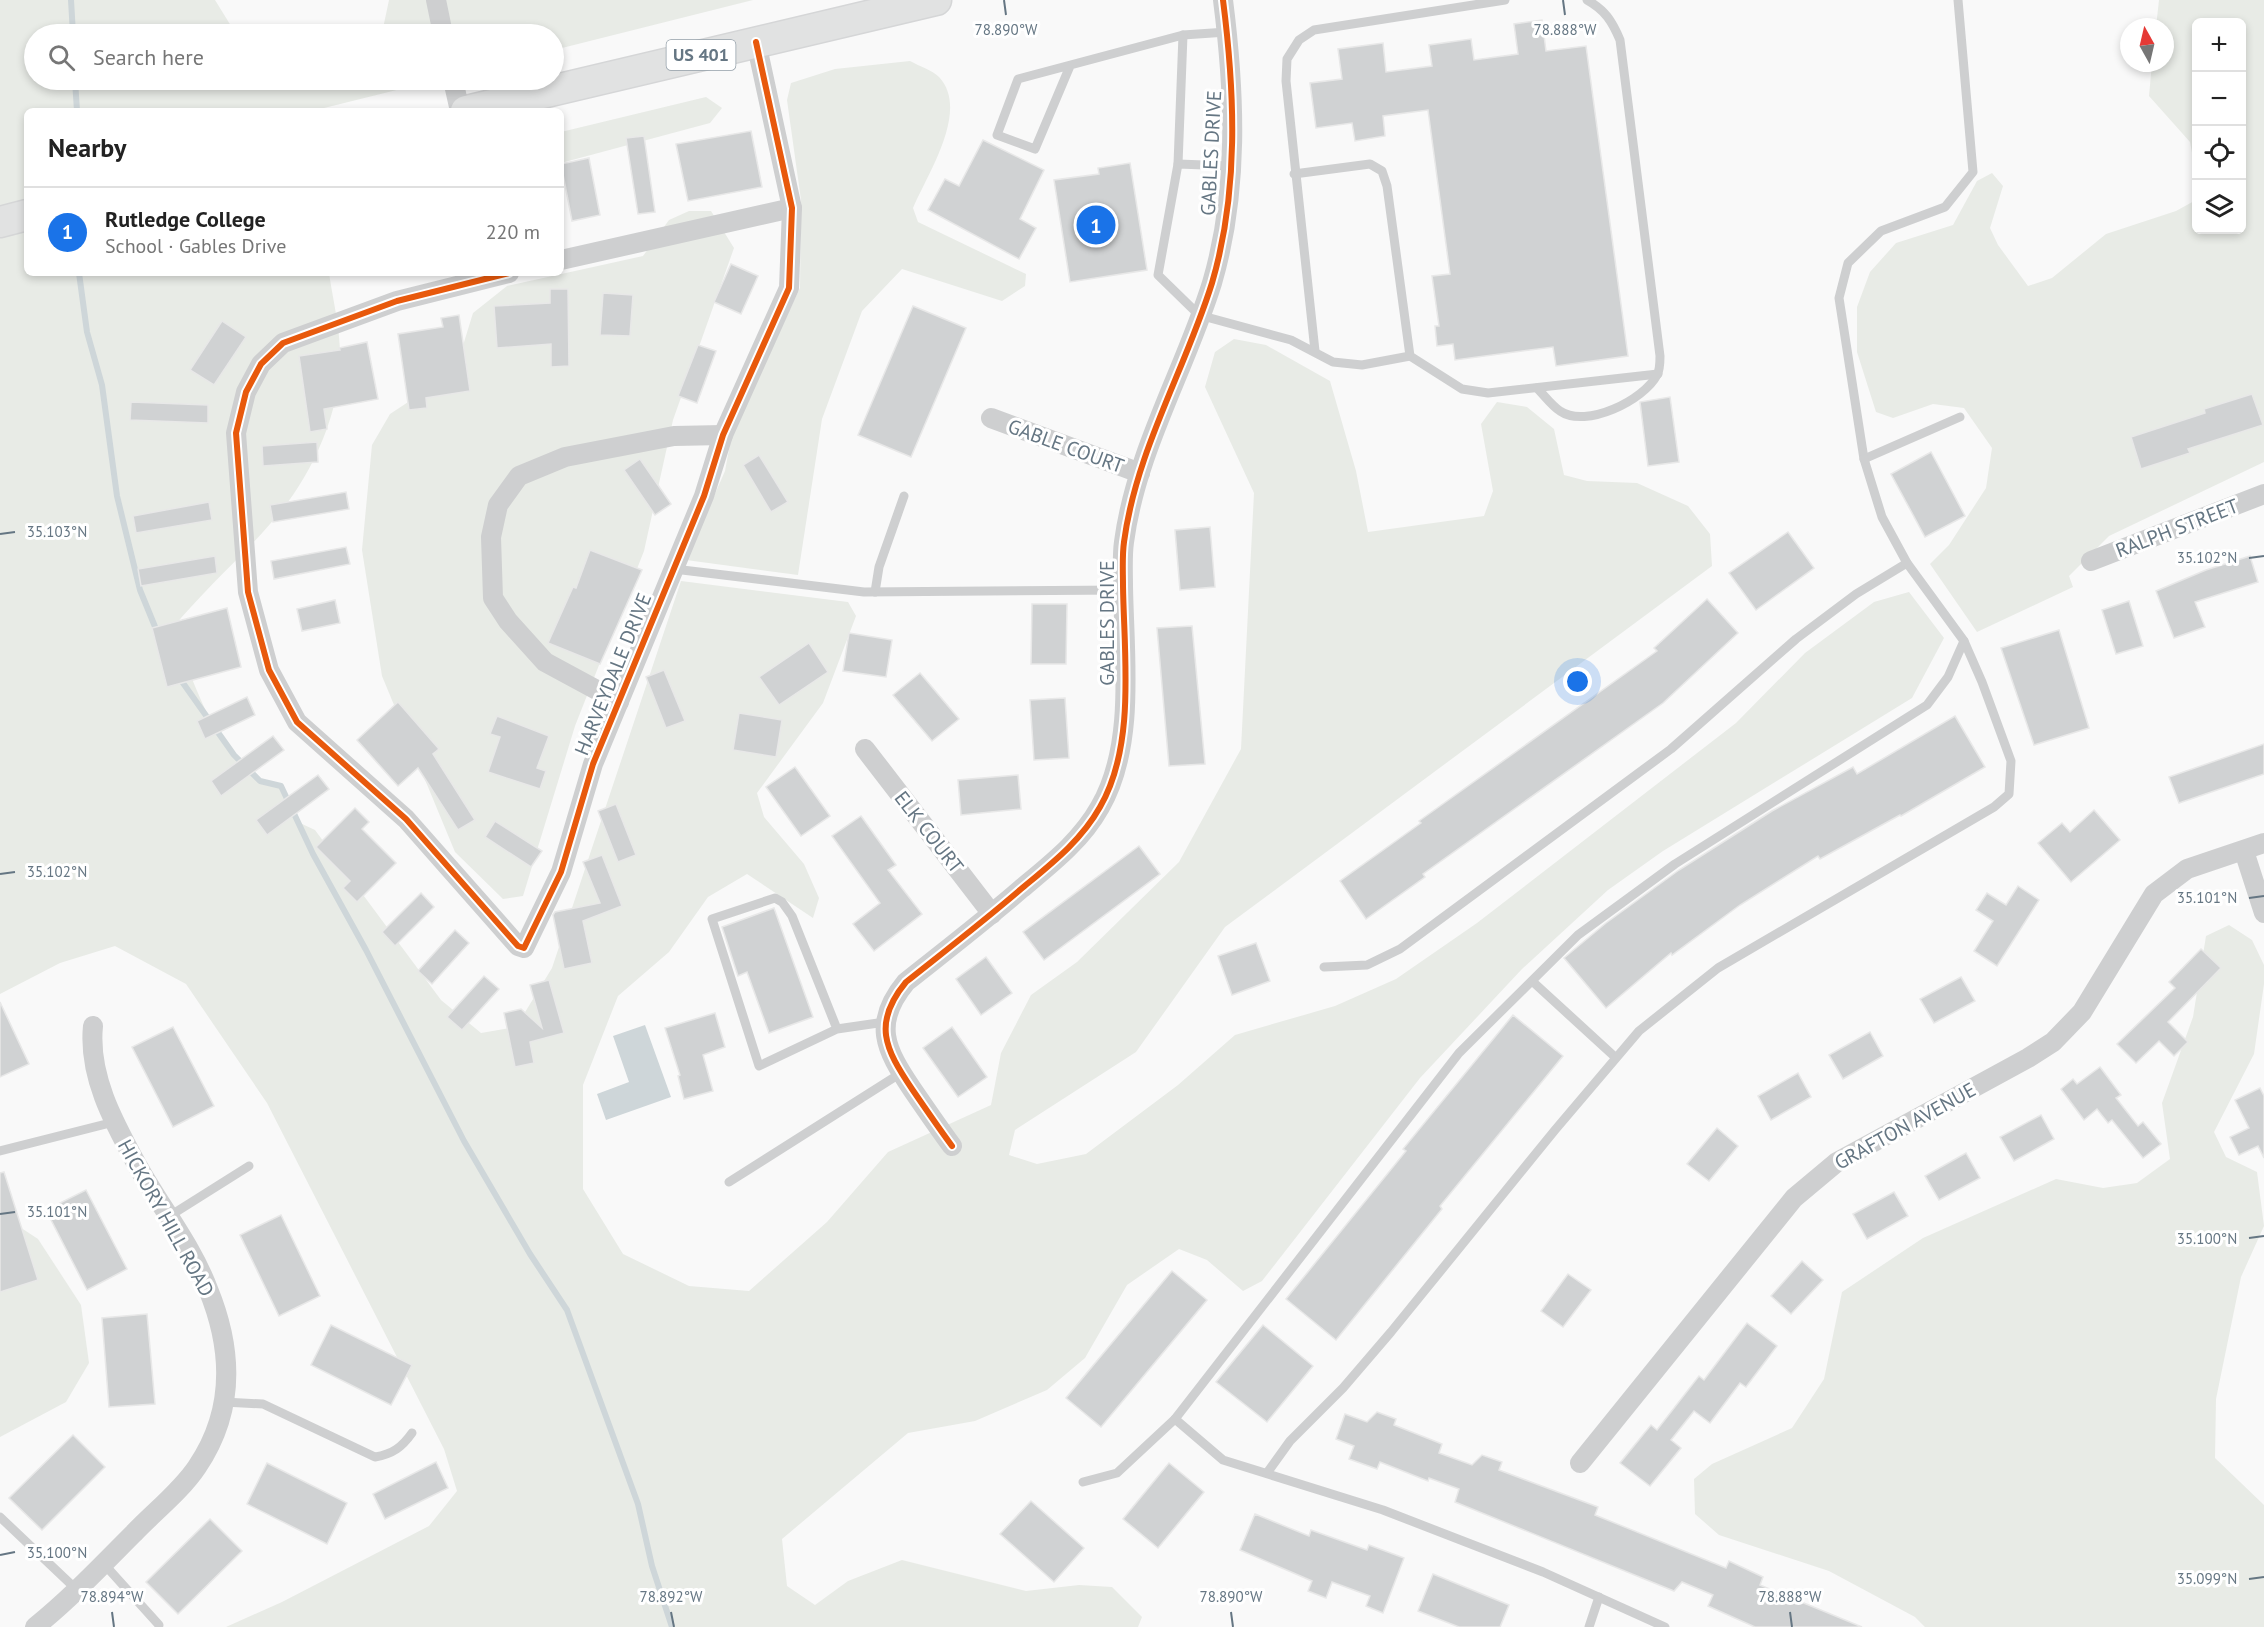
<!DOCTYPE html>
<meta charset="utf-8">
<style>
body{margin:0;font-family:"PT Sans",sans-serif;background:#f6f6f6;color:#222}
.controls{position:absolute;right:18px;top:18px;display:grid;overflow:hidden;border-radius:9px;box-shadow:0 3px 9px #0003}
.controls button{width:54px;height:54px;display:grid;place-items:center;padding:0;border:0;border-bottom:2px solid #e0e0e0;background:#fff;color:#222;font:30px sans-serif}
.compass{position:absolute;left:2120px;top:18px;width:54px;height:54px;border-radius:50%;background:#fff;box-shadow:0 3px 9px #0003;rotate:352deg}
.you{position:absolute;left:1578px;top:682px;width:21px;height:21px;margin:-15px;border:4px solid #fff;border-radius:50%;background:#1a73e8;box-shadow:0 0 0 9px #1a73e833}
.badge{display:grid;place-items:center;width:39px;height:39px;border-radius:50%;background:#1a73e8;color:#fff;font-size:20px;font-weight:700}
.pin{position:absolute;translate:-50% -50%;border:3px solid #fff;box-shadow:0 2px 6px #0006}
.list{margin:0;padding:0;list-style:none}
h2{display:flex;justify-content:space-between;align-items:center;height:78px;margin:0;padding:0 24px;font-size:26px}
h2 small{font-size:20px;font-weight:400;color:#767676}
.list li{display:grid;grid-template-columns:39px 1fr auto;gap:18px;align-items:center;box-sizing:border-box;height:90px;padding:0 24px;border-top:2px solid #e0e0e0}
.list b{display:block;font-size:22px;white-space:nowrap}
.list p{margin:0;font-size:20px;white-space:nowrap;color:#767676}
.list em{font-size:20px;font-style:normal;color:#767676}
.icon{flex:none;width:33px;height:33px;fill:none;stroke:currentColor;stroke-width:2;stroke-linecap:round;stroke-linejoin:round}
.map{position:relative;flex:none;width:2264px;height:1627px;overflow:hidden}
.search{position:absolute;background:#fff;box-shadow:0 3px 9px #0003;left:24px;top:24px;width:540px;height:66px;display:flex;align-items:center;gap:15px;box-sizing:border-box;padding:0 21px;border-radius:33px;color:#767676;font-size:22px}
.panel{position:absolute;background:#fff;box-shadow:0 3px 9px #0003;left:24px;top:108px;width:540px;height:168px;border-radius:9px}
.map>svg:first-child{display:block}
.green{fill:#e8ebe6}
.water{fill:#ced6d9}
.lines{fill:none;stroke-linecap:round;stroke-linejoin:round}
.stream{stroke:#ced6d9;stroke-width:6}
.building{fill:#d0d2d3;stroke:#e8e8e8;stroke-width:1.5}
.primary-casing{stroke:#d5d6d7;stroke-width:33}
.service{stroke:#cecfd0;stroke-width:9}
.minor{stroke:#cecfd0;stroke-width:20}
.primary{stroke:#e1e2e2;stroke-width:30}
.cycleway-casing{stroke:#fff;stroke-width:10}
.cycleway{stroke:#e8590c;stroke-width:6}
.ticks{fill:none;stroke:#657683;stroke-width:2}
.labels{text-anchor:middle;stroke-width:6;stroke-linejoin:round;paint-order:stroke}
.shield{fill:#fff;stroke:#939fa8;stroke-width:1.5}
.shield-label{font-size:18px;font-weight:bold;fill:#657683}
.street-label{font-size:20px;fill:#657683;stroke:#fff}
.ticks-label{font-size:15px;text-anchor:middle;fill:#657683;stroke:#fff;stroke-width:6;stroke-linejoin:round;paint-order:stroke}
</style>
<div class="map">
<svg width="2264" height="1627" viewBox="0 0 2264 1627">
<rect width="100%" height="100%" fill="#f9f9f9"/>
<g class="green">
<path d="M0,0h215l21,34h-202v46h403l-125,31h-285v162h302c4,27 11,55 11,82 2,52 -26,116 -59,156 -33,41 -75,76 -109,118 22,50 40,119 87,151 5,4 15,4 22,6l19,37 15,7 126,170 40,33 35,-6 36,-59 129,-387 167,21 8,14 -33,87 -66,90 7,24 40,47 15,34 -6,20 -66,-44 -39,23 -39,55 -51,44 -35,89v104l40,65 66,32 60,5 78,-69 61,-70 103,-47 10,-52 30,-58 46,-33 102,-100 62,-113 13,-256 -49,-106 10,-35 19,-13 32,6 64,36 26,90 12,61 116,-16 9,-25 -12,-67 16,-22 30,5 27,22 10,46 23,6 50,2 51,23 22,28 2,32 -487,361 -89,125 -121,78 -6,25 28,9 49,-10 92,-69 57,-50 100,-29 61,-27 81,-56 259,-200 69,-70 69,-51 35,-10 35,46 -32,60 -249,153 -55,39 -86,79 -102,109 -158,203 -19,10 -36,-31 -28,-11 -52,36 -42,73 -38,32 -72,31 -67,12 -126,106 5,47 28,19 33,-24 54,-21 124,31 53,-6 33,2 30,30 -4,10h-912l56,-25 147,-76 28,-35 -13,-42 -177,-346 -81,-119 -71,-38 -55,17 -60,31z"/>
<path d="M389,0h364l-199,50v-16h-179l7,-1z"/>
<path d="M2159,0h105v462l-155,74 -40,40 4,11 -96,45 -47,-68 19,-19 37,-57 6,-40 -28,-40 -31,-4 -40,14 -17,-6 -19,-60v-45l13,-35 26,-29 57,-18 24,-44 15,-8 11,13 -13,42 8,17 30,41 24,-8 54,-44 70,-23 20,-11v30h46v-208h-46v152l-6,-32 -41,-46 3,-33h13v-36h-9z"/>
<path d="M910,61c9,5 22,9 29,16 31,33 -11,96 -26,131l5,14 108,52 -1,12 -23,15 -100,-32 -40,42 -40,108 -24,156 -112,-15 39,-89 7,-38 68,-145 1,-88 -14,-100 4,-17 44,-14z"/>
<path d="M706,97l16,11 -12,15 -149,40v-31z"/>
<path d="M689,211h22l23,37 -61,172 -29,131 -69,175 -52,170 -20,3 -48,-47 -73,-176 -20,-126 10,-105 18,-31 47,-31 20,-18 16,-52 34,-27 136,-30 26,-36z"/>
<path d="M2229,925l23,15 12,25v19l-10,70 -40,78 12,25 31,15 7,54 -23,51 -25,122 -1,59 49,47v122h-339l-10,-10 -86,-46 -110,-36 -24,-21 -1,-35 18,-15 80,-36 32,-49 18,-87 81,-54 133,-59 47,9 34,-5 33,-24 -8,-56 31,-86 13,-81z"/>
<path d="M0,1214l38,25 43,66 8,58 -23,39 -66,35z"/>
</g>
<path class="water" d="M645,1025l26,72 -65,23 -9,-26 32,-12 -16,-46z"/>
<g class="lines">
<g class="stream">
<path d="M71,0l2,34"/>
<path d="M75,80l2,31"/>
<path d="M79,273l8,59 15,53 15,111 23,94 18,44"/>
<path d="M178,676l56,79 26,26 21,5 32,68 53,96 98,191 66,113 37,56 71,194 14,62 20,61"/>
</g>
</g>
<g class="building">
<path d="M1542,20l4,31 40,-5 42,310 -72,10 -3,-19 -98,13 -2,-16 -16,2 -2,-20h4l-7,-50 18,-2 -22,-164 -45,6 2,20 -30,5 -3,-18 -36,5 -6,-45 32,-4 -4,-30 45,-6 3,29 46,-6 -3,-21 42,-6 3,21 44,-6 -4,-30z"/>
<path d="M751,131l11,56 -74,14 -12,-57z"/>
<path d="M644,136l11,76 -17,2 -12,-76z"/>
<path d="M983,140l61,30 -24,49 16,9 -17,31 -91,-49 17,-31 14,7z"/>
<path d="M589,158l11,57 -28,6 -11,-57z"/>
<path d="M1130,163l17,107 -77,12 -16,-102 45,-6 -1,-6z"/>
<path d="M731,264l27,12 -17,38 -27,-12z"/>
<path d="M550,289h18l1,77 -18,1v-23l-54,4 -3,-42 56,-3z"/>
<path d="M603,293l30,2 -3,41 -30,-1z"/>
<path d="M913,306l53,22 -55,129 -53,-22z"/>
<path d="M459,315l11,76 -44,7 1,10 -18,2 -11,-76 45,-7 -2,-9z"/>
<path d="M222,321l24,16 -32,48 -24,-15z"/>
<path d="M367,342l11,57 -54,10 3,20 -17,3 -11,-76 41,-6 -1,-2z"/>
<path d="M698,345l18,6 -19,52 -19,-7z"/>
<path d="M2252,394l11,31 -75,24 2,4 -49,16 -10,-32 74,-24 -1,-4z"/>
<path d="M1670,397l9,65 -31,4 -8,-64z"/>
<path d="M131,402l77,3v18l-78,-3z"/>
<path d="M317,442l1,20 -55,4 -1,-20z"/>
<path d="M1931,452l34,64 -40,21 -34,-63z"/>
<path d="M759,455l29,47 -17,10 -28,-47z"/>
<path d="M640,459l31,45 -16,11 -31,-45z"/>
<path d="M346,492l3,17 -76,13 -3,-17z"/>
<path d="M209,502l3,18 -76,13 -3,-17z"/>
<path d="M1210,527l5,60 -35,3 -5,-60z"/>
<path d="M1788,532l26,36 -58,42 -27,-37z"/>
<path d="M346,547l4,17 -76,15 -3,-18z"/>
<path d="M590,550l52,20 -42,94 -52,-21 25,-56 3,1z"/>
<path d="M215,556l2,17 -76,13 -3,-17z"/>
<path d="M2250,556l8,26 -63,20 10,25 -31,11 -18,-47 50,-21z"/>
<path d="M1707,599l31,34 -75,70 -240,171 2,3 -59,42 -26,-38 81,-58 -2,-2 238,-170 -3,-3z"/>
<path d="M335,600l5,23 -38,8 -5,-22z"/>
<path d="M2129,601l14,45 -27,8 -14,-44z"/>
<path d="M1032,604h35l-1,60h-35z"/>
<path d="M227,608l14,59 -74,20 -15,-59z"/>
<path d="M1192,626l13,138 -36,2 -12,-138z"/>
<path d="M2059,630l30,98 -55,17 -33,-97z"/>
<path d="M849,633l43,7 -6,37 -43,-6z"/>
<path d="M809,643l19,29 -49,33 -20,-28z"/>
<path d="M664,670l21,51 -19,7 -20,-51z"/>
<path d="M920,673l39,46 -27,22 -39,-46z"/>
<path d="M247,697l8,18 -50,24 -8,-18z"/>
<path d="M1065,698l4,60 -35,2 -4,-60z"/>
<path d="M398,702l41,47 -6,5 42,66 -17,10 -40,-62 -20,18 -41,-46z"/>
<path d="M739,713l43,7 -6,37 -43,-7z"/>
<path d="M497,716l52,20 -12,32 9,3 -6,18 -52,-17 12,-35 -10,-3z"/>
<path d="M1955,716l30,51 -84,49 -1,-1 -80,44 -2,-3 -78,49 -68,50 -1,-2 -65,55 -42,-50 42,-35 73,-53 93,-59 81,-44 4,7z"/>
<path d="M273,736l11,14 -63,46 -10,-15z"/>
<path d="M2264,744v30l-85,29 -10,-26z"/>
<path d="M795,767l35,49 -29,20 -35,-49z"/>
<path d="M318,775l11,14 -62,46 -11,-15z"/>
<path d="M1018,775l3,34 -60,6 -3,-35z"/>
<path d="M616,804l20,51 -18,7 -20,-51z"/>
<path d="M355,808l14,14 -7,7 34,34 -39,39 -14,-14 7,-7 -34,-34z"/>
<path d="M2094,810l26,30 -49,42 -33,-39 24,-20 8,9z"/>
<path d="M861,816l35,49 -8,5 34,44 -48,37 -21,-27 27,-21 -48,-67z"/>
<path d="M495,821l47,30 -11,16 -46,-30z"/>
<path d="M1139,846l21,28 -116,86 -21,-28z"/>
<path d="M602,855l20,51 -39,15 9,42 -28,6 -11,-54 2,-3 45,-9 -17,-41z"/>
<path d="M2018,886l21,14 -42,66 -23,-15 19,-30 -17,-11 11,-17 19,12z"/>
<path d="M421,893l13,14 -39,39 -13,-14z"/>
<path d="M774,908l39,109 -44,16 -22,-61 -9,4 -16,-49z"/>
<path d="M455,930l14,13 -37,41 -14,-13z"/>
<path d="M1256,943l14,38 -38,14 -14,-39z"/>
<path d="M2201,949l20,19 -53,54 20,20 -14,14 -15,-15 -23,22 -19,-19 58,-56 -6,-6z"/>
<path d="M986,957l26,36 -31,22 -25,-36z"/>
<path d="M484,976l15,13 -37,41 -15,-13z"/>
<path d="M1961,977l14,24 -41,22 -14,-24z"/>
<path d="M549,980l15,53 -34,9 4,21 -19,4 -11,-54 17,-4 21,19 -12,-43z"/>
<path d="M0,1002l29,62 -29,13z"/>
<path d="M715,1013l10,34 -22,8 10,36 -29,8 -6,-23 2,-1 -15,-47z"/>
<path d="M1513,1015l50,41 -123,150 2,3 -106,131 -50,-41 120,-148 -3,-2z"/>
<path d="M173,1027l41,79 -41,21 -41,-80z"/>
<path d="M952,1027l35,50 -29,20 -35,-49z"/>
<path d="M1870,1032l13,24 -40,23 -14,-24z"/>
<path d="M2100,1067l21,28 -5,3 22,28 5,-4 18,22 -18,14 -31,-38 -4,3 -11,-14 -13,11 -23,-31 12,-10 4,5z"/>
<path d="M1798,1073l13,24 -40,23 -13,-24z"/>
<path d="M2260,1088l4,8v62l-6,-12 -19,9 -9,-18 19,-9 -14,-28z"/>
<path d="M2041,1115l13,24 -40,22 -14,-24z"/>
<path d="M1717,1128l21,18 -29,35 -22,-17z"/>
<path d="M1966,1153l14,25 -41,22 -14,-24z"/>
<path d="M4,1172l34,108 -38,12v-119z"/>
<path d="M86,1190l41,79 -40,21 -41,-80z"/>
<path d="M1894,1192l14,24 -41,23 -14,-25z"/>
<path d="M281,1215l39,81 -41,20 -39,-81z"/>
<path d="M1802,1261l21,19 -32,34 -20,-18z"/>
<path d="M1172,1271l35,29 -106,127 -35,-29z"/>
<path d="M1568,1274l23,16 -28,37 -22,-16z"/>
<path d="M147,1314l8,90 -46,3 -7,-89z"/>
<path d="M1747,1323l30,23 -31,41 -6,-4 -30,40 -16,-12 -23,29 10,8 -31,38 -30,-23 31,-38 6,5 42,-54 5,4z"/>
<path d="M331,1325l81,40 -21,40 -80,-40z"/>
<path d="M1263,1325l50,41 -46,56 -51,-40z"/>
<path d="M1377,1412l19,7 -2,6 48,19 -3,9 33,12 10,-10 20,7 -3,8 99,37 -3,8 131,53 3,-7 34,16 -3,8 102,42h-107l-47,-21 5,-11 -31,-13 -8,9 -219,-89 4,-13 -30,-11 -1,3 -48,-19 -3,7 -28,-10 5,-13 -18,-7 9,-25 22,8z"/>
<path d="M73,1435l32,32 -63,63 -33,-32z"/>
<path d="M436,1462l12,26 -63,31 -12,-25z"/>
<path d="M267,1463l80,40 -20,41 -80,-40z"/>
<path d="M1169,1463l35,29 -46,56 -35,-29z"/>
<path d="M1031,1501l53,47 -30,34 -54,-48z"/>
<path d="M1255,1514l54,22 2,-6 56,20 2,-5 35,13 -21,55 -17,-7 4,-10 -38,-14 -6,16 -18,-7 4,-10 -72,-31z"/>
<path d="M210,1519l32,32 -64,63 -32,-32z"/>
<path d="M1433,1574l76,31 -9,22h-41l-41,-16z"/>
</g>
<g class="lines">
<g class="primary-casing">
<g id="primary">
<path d="M466,111l470,-111"/>
<path d="M0,222l27,-7"/>
</g>
</g>
<g class="service">
<path d="M1958,0l15,172 -28,35 -64,24 -33,32 -9,35 25,161 96,-42"/>
<path d="M1070,66l-35,83 -38,-14 21,-56 165,-44 44,-3"/>
<path d="M1178,164l5,-129"/>
<path d="M1231,166l-53,-2 -20,111 41,40 92,25 42,22 29,3 48,-9"/>
<path d="M1294,174l76,-10 12,7 5,15 23,170 52,33 26,4 170,-19"/>
<path d="M1315,351l-29,-270 1,-22 12,-19 15,-10 191,-30"/>
<path d="M1537,388c7,7 15,18 23,23 26,18 84,-11 97,-36 3,-5 3,-13 3,-19l-40,-316c-8,-19 -15,-30 -33,-40"/>
<path d="M674,569l190,23 259,-2"/>
<path d="M875,592l4,-25 25,-71"/>
<path d="M1324,967l43,-2 33,-16 271,-200 125,-110 60,-45 51,-31"/>
<path d="M1532,981l83,76"/>
<path d="M837,1029l-45,-113 -10,-14 -7,-4 -63,21 47,147 78,-37 48,-7"/>
<path d="M0,1151l114,-29"/>
<path d="M729,1182l172,-109"/>
<path d="M168,1217l81,-51"/>
<path d="M224,1402l39,2 112,53c18,-3 27,-10 37,-24"/>
<path d="M1175,1419l48,41 160,50 160,62 122,55"/>
<path d="M1267,1473l23,-32 53,-53 48,-56 164,-202 84,-99 79,-63 276,-161 15,-13 2,-33 -29,-79 -18,-41 -57,-78 -25,-46 -18,-58"/>
<path d="M1083,1482l34,-9 58,-54 284,-366 119,-118 97,-71 252,-159 21,-28 16,-36"/>
<path d="M0,1517l77,73"/>
<path d="M104,1564l55,61"/>
<path d="M1589,1627l10,-30"/>
</g>
<g class="minor">
<path d="M436,0l7,34"/>
<path d="M453,80l7,31"/>
<path d="M561,260l231,-52"/>
<path d="M509,273l-112,28 -114,42 -22,21 -15,28 -10,41 12,159 21,78 28,52 109,97 112,127 6,2 37,-76 32,-108 111,-268 19,-61 66,-147 3,-80 -36,-166"/>
<path d="M991,418l149,55"/>
<path d="M2091,561l173,-67"/>
<path d="M619,702l-74,-40 -37,-41 -15,-23 -2,-61 7,-32 21,-29 46,-19 109,-21 49,-1"/>
<path d="M865,749l127,165"/>
<path d="M2244,851l20,62"/>
<path d="M952,1146c-14,-19 -27,-38 -40,-57 -27,-40 -40,-66 -6,-107 39,-31 78,-61 115,-93 30,-25 60,-48 79,-82 36,-62 24,-152 23,-221 0,-15 -1,-30 1,-44 12,-91 61,-172 88,-259 27,-92 23,-189 11,-283"/>
<path d="M1580,1463l214,-265 43,-36 191,-104 25,-16 29,-30 72,-118 33,-25 77,-26"/>
<path d="M35,1627c36,-29 67,-62 99,-94 20,-21 47,-42 63,-66 38,-56 36,-117 11,-178 -17,-45 -49,-84 -72,-126 -23,-42 -48,-88 -43,-137"/>
</g>
<use href="#primary" class="primary"/>
<g class="cycleway-casing">
<g id="cycleway">
<path d="M509,273l-112,28 -114,42 -22,21 -15,28 -10,41 12,159 21,78 28,52 109,97 112,127 6,2 37,-76 32,-108 111,-268 19,-61 66,-147 3,-80 -36,-166"/>
<path d="M952,1146c-14,-19 -27,-38 -40,-57 -27,-40 -40,-66 -6,-107 39,-31 78,-61 115,-93 30,-25 60,-48 79,-82 36,-62 24,-152 23,-221 0,-15 -1,-30 1,-44 12,-91 61,-172 88,-259 27,-92 23,-189 11,-283"/>
</g>
</g>
<use href="#cycleway" class="cycleway"/>
</g>
<path class="ticks" d="M1004,0l2,15M1563,0l2,15M0,534l15,-2M2249,558l15,-2M0,874l15,-2M2249,898l15,-2M0,1214l15,-2M2249,1238l15,-2M0,1555l15,-3M2249,1579l15,-2M112,1612l2,15M671,1612l3,15M1231,1612l2,15M1790,1612l2,15"/>
<g class="labels">
<rect class="shield" x="666.5" y="40" width="69" height="30" rx="4.5"/>
<g class="shield-label">
<text x="701" y="61">US 401</text>
</g>
<g class="street-label">
<text transform="translate(1211 153) rotate(-87)" y="7">GABLES DRIVE</text>
<text transform="translate(1066 446) rotate(20)" y="7">GABLE COURT</text>
<text transform="translate(2177 528) rotate(-21)" y="7">RALPH STREET</text>
<text transform="translate(1107 623) rotate(-90)" y="7">GABLES DRIVE</text>
<text transform="translate(613 674) rotate(-68)" y="7">HARVEYDALE DRIVE</text>
<text transform="translate(929 832) rotate(52)" y="7">ELK COURT</text>
<text transform="translate(1905 1126) rotate(-29)" y="7">GRAFTON AVENUE</text>
<text transform="translate(166 1218) rotate(61)" y="7">HICKORY HILL ROAD</text>
</g>
</g>
<g class="ticks-label">
<text x="1006" y="35">78.890°W</text>
<text x="1565" y="35">78.888°W</text>
<text x="57" y="537">35.103°N</text>
<text x="2207" y="563">35.102°N</text>
<text x="57" y="877">35.102°N</text>
<text x="2207" y="903">35.101°N</text>
<text x="57" y="1217">35.101°N</text>
<text x="2207" y="1244">35.100°N</text>
<text x="57" y="1558">35.100°N</text>
<text x="2207" y="1584">35.099°N</text>
<text x="112" y="1602">78.894°W</text>
<text x="671" y="1602">78.892°W</text>
<text x="1231" y="1602">78.890°W</text>
<text x="1790" y="1602">78.888°W</text>
</g>
</svg>
<div class="controls">
<button>+</button>
<button>−</button>
<button><svg class="icon" aria-label="locate" viewBox="0 0 24 24"><circle cx="12" cy="12" r="6"/><path d="M12 2v4M12 18v4M2 12h4M18 12h4"/></svg></button>
<button><svg class="icon" aria-label="layers" viewBox="0 0 24 24"><path d="M12 4l9 5-9 5-9-5zM3 14l9 5 9-5"/></svg></button>
</div>
<svg class="compass" viewBox="-18 -18 36 36"><path d="M0-13l5 13h-10z" fill="#e53935"/><path d="M0 13l5-13h-10z" fill="#767676"/></svg>
<div class="you"></div>
<div class="pin badge" style="left:1096px;top:225px">1</div>
<div class="search"><svg class="icon" aria-label="search" viewBox="0 0 24 24"><circle cx="10" cy="10" r="6"/><path d="M15 15l6 6"/></svg>Search here</div>
<section class="panel">
<h2>Nearby<small></small></h2>
<ul class="list">
<li><span class="badge">1</span><div><b>Rutledge College</b><p>School · Gables Drive</p></div><em>220 m</em></li>
</ul>
</section>
</div>
